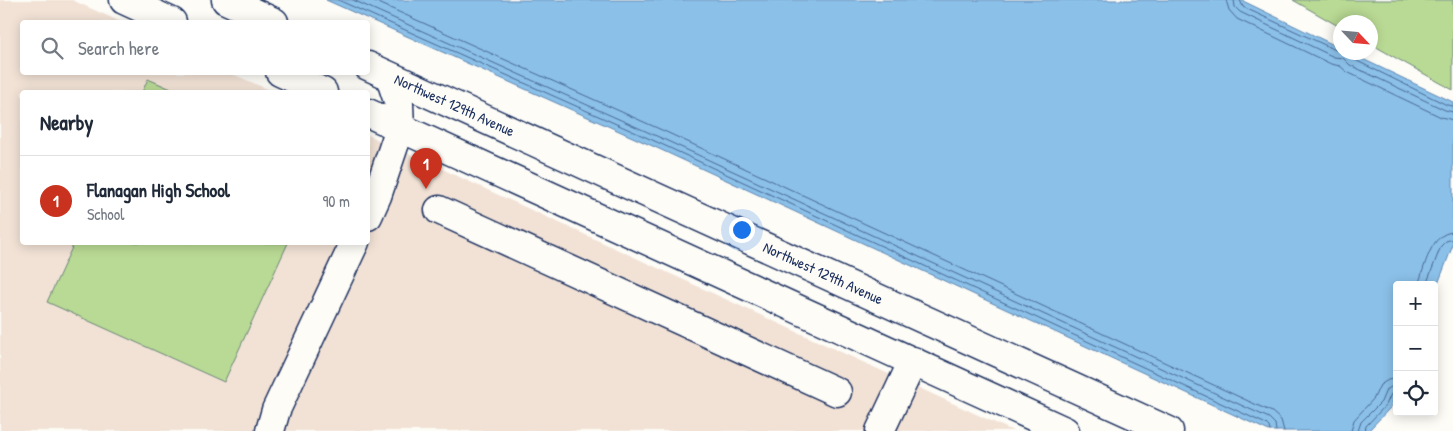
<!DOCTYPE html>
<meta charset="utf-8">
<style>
body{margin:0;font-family:"Patrick Hand",sans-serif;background:#f6f6f7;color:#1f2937}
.controls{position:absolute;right:15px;bottom:15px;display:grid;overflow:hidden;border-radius:5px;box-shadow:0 2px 12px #0003}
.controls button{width:45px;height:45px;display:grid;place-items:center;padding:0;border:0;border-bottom:1px solid #e0e1e3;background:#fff;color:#1f2937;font:25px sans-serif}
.compass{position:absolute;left:1333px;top:15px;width:45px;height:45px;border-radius:50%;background:#fff;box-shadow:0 2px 12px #0003;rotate:116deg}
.you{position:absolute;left:741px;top:229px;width:18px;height:18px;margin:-12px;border:4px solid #fff;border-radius:50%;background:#1a73e8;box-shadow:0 0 0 8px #1a73e833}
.badge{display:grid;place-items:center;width:32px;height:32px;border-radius:50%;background:#c8321e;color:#fff;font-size:16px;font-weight:700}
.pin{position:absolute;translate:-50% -41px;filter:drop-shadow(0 1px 2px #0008)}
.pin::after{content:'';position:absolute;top:26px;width:18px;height:15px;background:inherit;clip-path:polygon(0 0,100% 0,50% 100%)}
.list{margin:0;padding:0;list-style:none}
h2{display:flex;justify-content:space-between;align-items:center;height:65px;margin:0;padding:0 20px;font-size:21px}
h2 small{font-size:16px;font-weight:400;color:#747a83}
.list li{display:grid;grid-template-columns:32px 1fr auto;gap:15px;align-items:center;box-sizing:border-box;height:90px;padding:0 20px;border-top:1px solid #e0e1e3}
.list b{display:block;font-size:19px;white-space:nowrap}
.list p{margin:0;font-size:16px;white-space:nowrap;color:#747a83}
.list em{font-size:16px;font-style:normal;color:#747a83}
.icon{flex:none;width:28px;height:28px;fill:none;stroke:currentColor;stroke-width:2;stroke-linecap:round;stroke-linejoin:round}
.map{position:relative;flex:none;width:1453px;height:431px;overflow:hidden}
.search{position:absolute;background:#fff;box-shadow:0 2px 12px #0003;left:20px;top:20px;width:350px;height:55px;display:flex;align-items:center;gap:12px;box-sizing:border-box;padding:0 18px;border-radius:5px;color:#747a83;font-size:19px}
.panel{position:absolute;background:#fff;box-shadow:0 2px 12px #0003;left:20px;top:90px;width:350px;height:155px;border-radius:5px}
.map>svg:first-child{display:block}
.built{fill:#f2e2d6}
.green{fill:#b9da94;stroke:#6a8479}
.water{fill:#8bc0e8;stroke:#5e86b1}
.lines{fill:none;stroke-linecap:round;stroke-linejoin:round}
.shore{stroke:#486995;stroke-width:1}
.minor-casing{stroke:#1b2f5e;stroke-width:31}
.minor{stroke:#fdfcf7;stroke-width:28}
.labels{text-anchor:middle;stroke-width:4.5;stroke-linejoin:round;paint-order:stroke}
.street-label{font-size:15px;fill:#1b2f5e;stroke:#fdfcf7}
</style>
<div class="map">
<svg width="1453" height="431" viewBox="0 0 1453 431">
<rect width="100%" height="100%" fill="#fdfcf7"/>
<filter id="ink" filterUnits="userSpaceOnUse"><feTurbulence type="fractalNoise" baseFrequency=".02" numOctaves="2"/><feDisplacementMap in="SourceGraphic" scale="10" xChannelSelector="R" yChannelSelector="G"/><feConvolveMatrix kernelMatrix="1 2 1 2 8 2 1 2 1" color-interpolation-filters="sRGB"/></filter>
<g filter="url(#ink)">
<path class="built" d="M0,0h72l49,22h-99v50l208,1 44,19h-252v150h346v-107l645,296h-1013z"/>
<g class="green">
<path d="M1293,0h160v90l-82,-46 -1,-22h-30v5z"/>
<path d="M148,79l30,13h-36z"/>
<path d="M74,243v-1l214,1 -64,139 -177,-80z"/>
</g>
<path class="water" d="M326,0h915l99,48v4l10,1 103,49v143l-19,49v-9h-37v107l-7,16 -22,23h-99l-612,-283z"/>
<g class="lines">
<g class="shore">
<path d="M338,0l321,143 607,281 3,3 1,4"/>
<path d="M353,0l308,138 608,280 6,6 1,7"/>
<path d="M372,0l292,131 608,281 9,8 3,11"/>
<path d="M1226,0l3,10 8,9 94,45 9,2 7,6 94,45 12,3"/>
<path d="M1234,0l1,7 5,5 94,45 9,1 7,7 95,45 8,2"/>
<path d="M1240,0l3,7 97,45"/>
<path d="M1350,52l3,7 94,46 6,1"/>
<path d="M1418,285c7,-18 12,-52 35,-53"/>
<path d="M1426,285l15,-39 5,-5 7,-2"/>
<path d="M1351,431l3,-11 20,-22 6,-13 8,-5 9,-2"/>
<path d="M1358,431l3,-9 20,-20 5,-12 5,-3 6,-1"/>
<path d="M1365,431l1,-5 20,-21 5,-11 6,-2"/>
</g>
<g class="minor-casing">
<g id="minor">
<path d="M124,0l48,22"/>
<path d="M226,0l48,22"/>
<path id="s1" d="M368,66l801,365"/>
<path d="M280,72l43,20"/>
<path d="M368,113l697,318"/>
<path d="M439,210l398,182"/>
<path d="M368,216l9,-20 23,-68 -1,-24 -9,-27"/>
<path d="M270,431l6,-21 79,-168"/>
<path d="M880,431l33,-70"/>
</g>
</g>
<use href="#minor" class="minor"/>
</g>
</g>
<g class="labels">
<g class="street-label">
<text dy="5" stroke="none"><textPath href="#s1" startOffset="95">Northwest 129th Avenue</textPath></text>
<text dy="5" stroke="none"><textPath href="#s1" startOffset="500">Northwest 129th Avenue</textPath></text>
</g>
</g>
</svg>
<div class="controls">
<button>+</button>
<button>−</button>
<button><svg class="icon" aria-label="locate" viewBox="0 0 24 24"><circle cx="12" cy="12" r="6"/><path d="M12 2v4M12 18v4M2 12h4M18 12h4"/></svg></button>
</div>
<svg class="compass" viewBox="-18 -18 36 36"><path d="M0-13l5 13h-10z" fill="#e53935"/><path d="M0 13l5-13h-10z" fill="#747a83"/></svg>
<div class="you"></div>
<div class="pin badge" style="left:426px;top:189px">1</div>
<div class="search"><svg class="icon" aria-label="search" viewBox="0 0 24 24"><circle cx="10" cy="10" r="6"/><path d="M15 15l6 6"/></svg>Search here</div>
<section class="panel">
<h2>Nearby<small></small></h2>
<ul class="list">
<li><span class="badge">1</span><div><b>Flanagan High School</b><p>School</p></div><em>90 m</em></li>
</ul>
</section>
</div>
